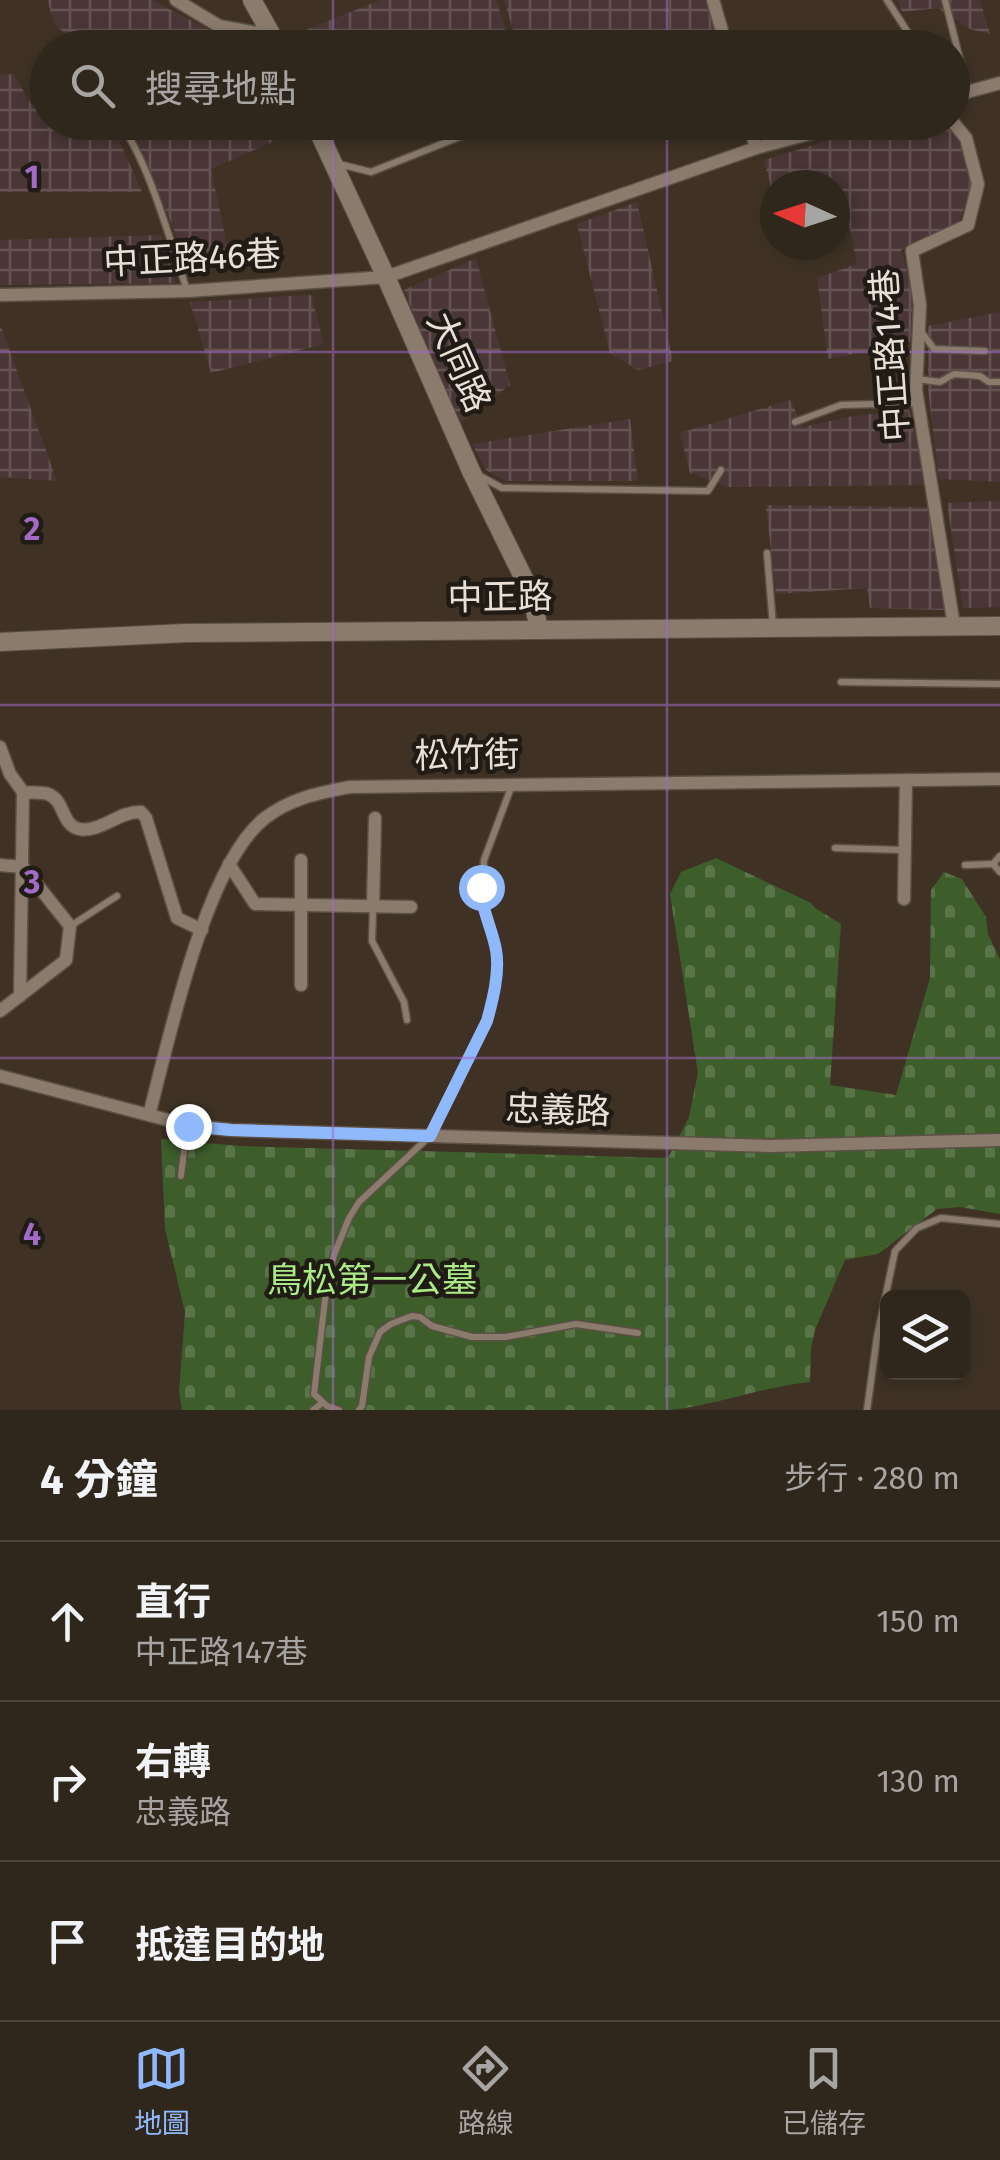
<!DOCTYPE html>
<html lang="zh-TW">
<meta charset="utf-8">
<style>
body{margin:0;font-family:"Fira Sans","Noto Sans TC",sans-serif;background:#372e25;color:#f1f3f6}
.controls{position:absolute;right:30px;bottom:30px;display:grid;overflow:hidden;border-radius:15px;box-shadow:0 5px 15px #0003}
.controls button{width:90px;height:90px;display:grid;place-items:center;padding:0;border:0;border-bottom:2px solid #4a433b;background:#2f261c;color:#f1f3f6;font:50px sans-serif}
.compass{position:absolute;left:760px;top:170px;width:90px;height:90px;border-radius:50%;background:#2f261c;box-shadow:0 5px 15px #0003;rotate:273deg}
.stop{position:absolute;width:30px;height:30px;margin:-22px;border:8px solid #8fb8fd;border-radius:50%;background:#fff}
.stop.end{background:#8fb8fd;border-color:#fff;box-shadow:0 2px 10px #0008}
.list{margin:0;padding:0;list-style:none}
h2{display:flex;justify-content:space-between;align-items:center;height:130px;margin:0;padding:0 40px;font-size:42px}
h2 small{font-size:32px;font-weight:400;color:#a7a5a3}
.list li{display:grid;grid-template-columns:65px 1fr auto;gap:30px;align-items:center;box-sizing:border-box;height:160px;padding:0 40px;border-top:2px solid #4a433b}
.list b{display:block;font-size:38px;white-space:nowrap}
.list p{margin:0;font-size:32px;white-space:nowrap;color:#a7a5a3}
.list em{font-size:32px;font-style:normal;color:#a7a5a3}
.icon{flex:none;width:55px;height:55px;fill:none;stroke:currentColor;stroke-width:2;stroke-linecap:round;stroke-linejoin:round}
.map{position:relative;flex:none;width:1000px;height:1410px;overflow:hidden}
.search{position:absolute;background:#2f261c;box-shadow:0 5px 15px #0003;left:30px;right:30px;top:30px;height:110px;display:flex;align-items:center;gap:25px;box-sizing:border-box;padding:0 35px;border-radius:55px;color:#a7a5a3;font-size:38px}
.sheet{height:610px;background:#2f261c}
nav{display:flex;justify-content:space-around;align-items:center;box-sizing:border-box;height:140px;border-top:2px solid #4a433b;background:#2f261c;font-size:28px;color:#a7a5a3}
nav a{display:grid;justify-items:center;gap:5px}
nav .on{color:#8fb8fd}
.map>svg:first-child{display:block}
.industrial{fill:url(#industrial-grid)}
.cemetery{fill:url(#cemetery-stones)}
.lines{fill:none;stroke-linecap:round;stroke-linejoin:round}
.lane-casing{stroke:#5c5046;stroke-width:9}
.street-casing{stroke:#5c5046;stroke-width:15}
.secondary-casing{stroke:#5c5046;stroke-width:20}
.lane{stroke:#8a7b6d;stroke-width:6}
.street{stroke:#8a7b6d;stroke-width:12}
.secondary{stroke:#8a7b6d;stroke-width:18}
.route{stroke:#8fb8fd;stroke-width:12}
.grid{fill:none;stroke:#a16bc7;stroke-width:2.5;stroke-opacity:0.55}
.labels{text-anchor:middle;stroke-width:9;stroke-linejoin:round;paint-order:stroke}
.street-label{font-size:35px;fill:#e8dfd7;stroke:#211b15}
.park-label{font-size:35px;fill:#abeb86;stroke:#211b15}
.grid-label{font-size:32px;text-anchor:middle;font-weight:bold;fill:#a16bc7;stroke:#211b15;stroke-width:9;stroke-linejoin:round;paint-order:stroke}
</style>
<div class="map">
<svg width="1000" height="1410" viewBox="0 0 1000 1410">
<defs>
<pattern id="industrial-grid" width="8" height="8" patternUnits="userSpaceOnUse" patternTransform="scale(2.5)"><rect width="8" height="8" fill="#4b3637"/><path d="M0 4h8M4 0v8" fill="none" stroke="#655353"/></pattern>
<pattern id="cemetery-stones" width="16" height="16" patternUnits="userSpaceOnUse" patternTransform="scale(2.5)"><rect width="16" height="16" fill="#3d5d2b"/><path d="M2 7V4a2 2 0 0 1 4 0v3zM10 15v-3a2 2 0 0 1 4 0v3z" fill="#597449"/></pattern>
</defs>
<rect width="100%" height="100%" fill="#3f3225"/>
<g class="industrial">
<path d="M47,0h105l67,35 -6,10h-25l-60,-13 -21,15h-29l-23,-23z"/>
<path d="M381,0h115l10,29 -51,19 -160,-1 -5,-11z"/>
<path d="M504,0h203l9,29 -50,18h-148z"/>
<path d="M897,0h83l10,34 -20,-5 -32,-21 -36,4z"/>
<path d="M13,74l19,31 15,-5 1,22 60,1 10,15 24,54h-142v-117z"/>
<path d="M302,123l2,5 -93,41 17,81 -42,9 -56,-136z"/>
<path d="M887,123h59l13,16 11,30v23l-11,29 -58,29 12,42 -3,50 -82,17 -11,-81 40,-14 -15,-75h-7v-4h-60v9l-2,1 -9,-35z"/>
<path d="M637,202l36,159 -35,9 -28,-17 -33,-129z"/>
<path d="M161,235l14,48 -175,2v-45z"/>
<path d="M476,258l34,127 -53,40 -53,-135z"/>
<path d="M311,295l13,49 -113,29 -21,-71z"/>
<path d="M1000,312v170l-61,-3 -11,-89v-64z"/>
<path d="M0,324l57,157 -57,-4z"/>
<path d="M790,400l13,27 50,-11 56,-6 17,75 -199,2 -37,-14 -10,-40z"/>
<path d="M630,419l8,62h-132l-20,-11 -14,-26z"/>
<path d="M1000,501v106l-37,1 -16,-105z"/>
<path d="M766,505l162,2 17,103 -75,-2 -3,-20 -91,6z"/>
</g>
<path class="cemetery" d="M716,858l95,45 4,5 26,16 -11,161 66,10 34,-117 1,-88 13,-18 18,7 24,38 2,17 12,25v255l-40,-7 -23,2 -59,45 -33,6 -30,70 -4,19 -1,33c-48,5 -93,23 -140,28h-488l-3,-18 6,-80 -20,-83 -4,-90 79,7 428,12 21,-41 9,-44 -28,-179 11,-22z"/>
<g class="lines">
<g class="lane-casing">
<g id="lane">
<path d="M887,0l31,48"/>
<path d="M945,0l23,91"/>
<path d="M481,48l24,-8"/>
<path d="M119,122c30,39 51,120 68,168"/>
<path d="M339,164l32,8 126,-50"/>
<path d="M920,330l14,19 51,2"/>
<path d="M917,379l23,3 14,-8 26,2 9,6h11"/>
<path d="M795,422l46,-17 75,-2"/>
<path d="M480,476l22,12 206,3 13,-21"/>
<path d="M767,553l6,73"/>
<path d="M841,682l159,2"/>
<path d="M835,848l68,2"/>
<path d="M1000,856l-7,8 7,8"/>
<path d="M965,865l28,-1"/>
<path d="M373,908l-1,33 32,61 3,18"/>
<path d="M72,925l45,-29"/>
<path d="M181,1176l6,-49"/>
<path d="M313,1410l9,-7"/>
<path d="M339,1410l-12,-4 -13,-12 13,-111 7,-28 15,-37 10,-16 71,-66 57,-115 5,-16 5,-53 -16,-50 3,-42 28,-75"/>
<path d="M359,1410l3,-4 7,-49 11,-25 11,-8 21,-8 8,1 12,9 40,11h33l71,-13 62,9"/>
<path d="M867,1410l10,-73 18,-86 22,-23 24,-10 59,6"/>
</g>
</g>
<g class="street-casing">
<g id="street">
<path d="M176,0l43,26 55,10"/>
<path d="M713,0l14,48"/>
<path d="M952,96l48,-13"/>
<path d="M952,121l14,17 12,46 -10,41 -56,26 8,54 -4,85 38,236"/>
<path d="M749,122l7,26"/>
<path d="M0,295l188,-4 198,-14 370,-129 97,-26"/>
<path d="M0,747l10,27 13,18c8,1 18,0 25,2 17,6 13,31 31,35 21,4 40,-18 62,-17l5,6 31,100 25,12"/>
<path d="M229,864l26,40 156,3"/>
<path d="M0,865l23,2 47,59 -4,34 -66,51"/>
<path d="M904,899l2,-119"/>
<path d="M373,906l2,-88"/>
<path d="M301,985v-125"/>
<path d="M20,996l3,-204"/>
<path d="M0,1076l187,49 44,5 539,16 230,-6"/>
<path d="M149,1115c20,-75 56,-250 116,-297 26,-20 54,-25 85,-31l650,-8"/>
</g>
</g>
<g class="secondary-casing">
<g id="secondary">
<path d="M252,0l27,48"/>
<path d="M314,122l72,155 85,194 61,124 7,35"/>
<path d="M0,642l186,-9 814,-7"/>
</g>
</g>
<use href="#lane" class="lane"/>
<use href="#street" class="street"/>
<use href="#secondary" class="secondary"/>
</g>
<g class="lines">
<path class="route" d="M188,1126l43,4 199,6 57,-115c6,-22 13,-49 9,-71 -4,-22 -15,-41 -15,-63"/>
</g>
<path class="grid" d="M333,0v48M667,0v48M333,122v1288M667,122v1288M0,352h1000M0,705h1000M0,1058h1000"/>
<g class="labels">
<g class="street-label">
<text transform="translate(192 258) rotate(-3)" y="12">中正路46巷</text>
<text transform="translate(890 355) rotate(-94)" y="12">中正路14巷</text>
<text transform="translate(459 362) rotate(66)" y="12">大同路</text>
<text transform="translate(500 597) rotate(-1)" y="12">中正路</text>
<text transform="translate(467 755) rotate(-1)" y="12">松竹街</text>
<text transform="translate(558 1110) rotate(2)" y="12">忠義路</text>
</g>
<g class="park-label">
<text x="372" y="1292">鳥松第一公墓</text>
</g>
</g>
<g class="grid-label">
<text x="32" y="188">1</text>
<text x="32" y="540">2</text>
<text x="32" y="893">3</text>
<text x="32" y="1245">4</text>
</g>
</svg>
<div class="controls">
<button><svg class="icon" aria-label="layers" viewBox="0 0 24 24"><path d="M12 4l9 5-9 5-9-5zM3 14l9 5 9-5"/></svg></button>
</div>
<svg class="compass" viewBox="-18 -18 36 36"><path d="M0-13l5 13h-10z" fill="#e53935"/><path d="M0 13l5-13h-10z" fill="#a7a5a3"/></svg>
<div class="stop" style="left:481px;top:887px"></div>
<div class="stop end" style="left:188px;top:1126px"></div>
<div class="search"><svg class="icon" aria-label="search" viewBox="0 0 24 24"><circle cx="10" cy="10" r="6"/><path d="M15 15l6 6"/></svg>搜尋地點</div>
</div>
<section class="sheet">
<h2>4 分鐘<small>步行 · 280 m</small></h2>
<ul class="list">
<li><svg class="icon" aria-label="ahead" viewBox="0 0 24 24"><path d="M12 20V5M6 11l6-6 6 6"/></svg><div><b>直行</b><p>中正路147巷</p></div><em>150 m</em></li>
<li><svg class="icon" aria-label="right" viewBox="0 0 24 24"><path d="M7 20v-9h11M14 6l5 5-5 5"/></svg><div><b>右轉</b><p>忠義路</p></div><em>130 m</em></li>
<li><svg class="icon" aria-label="arrive" viewBox="0 0 24 24"><path d="M6 21V4h12l-3 4 3 4H6"/></svg><div><b>抵達目的地</b></div></li>
</ul>
</section>
<nav>
<a class="on"><svg class="icon" aria-label="map" viewBox="0 0 24 24"><path d="M3 6l6-2 6 2 6-2v14l-6 2-6-2-6 2zM9 4v14M15 6v14"/></svg>地圖</a>
<a><svg class="icon" aria-label="directions" viewBox="0 0 24 24"><path d="M12 3l9 9-9 9-9-9zM9 14v-3h6M13 9l2 2-2 2"/></svg>路線</a>
<a><svg class="icon" aria-label="saved" viewBox="0 0 24 24"><path d="M7 4h10v16l-5-4-5 4z"/></svg>已儲存</a>
</nav>
